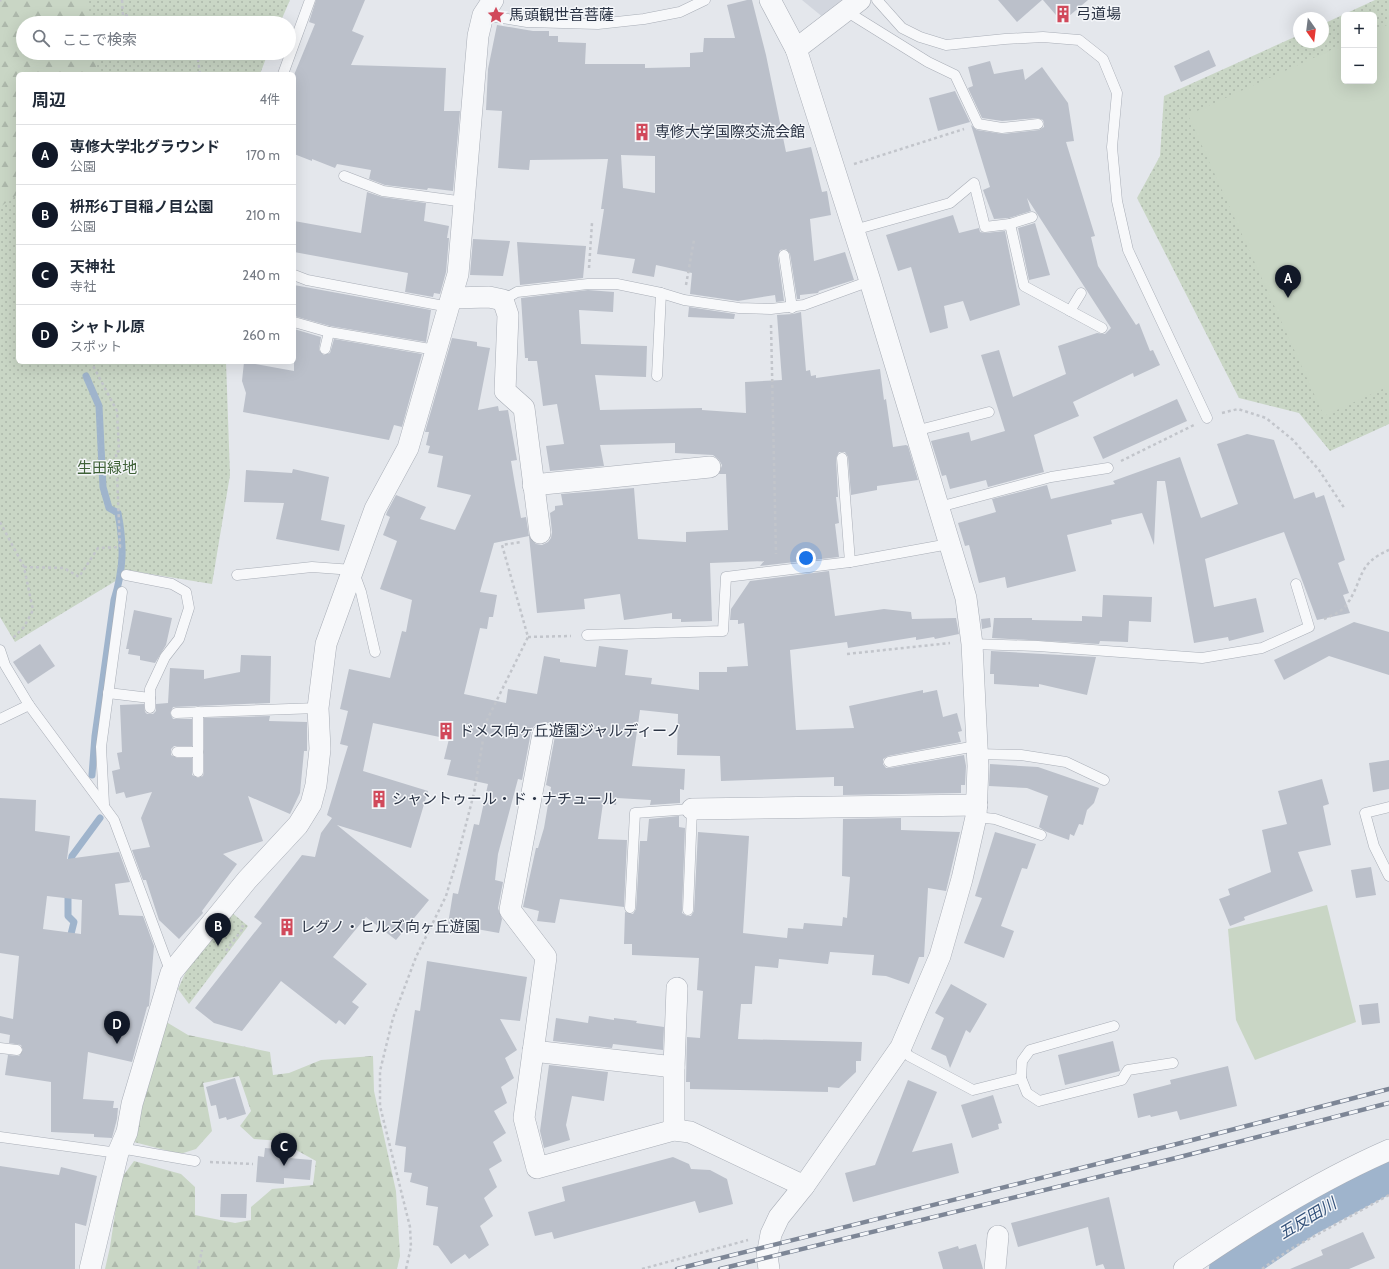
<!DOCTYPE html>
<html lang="ja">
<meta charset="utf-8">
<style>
body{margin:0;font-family:Cabin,"Noto Sans JP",sans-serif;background:#f2f2f3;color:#1f2937}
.controls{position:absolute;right:12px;top:12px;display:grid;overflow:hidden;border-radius:6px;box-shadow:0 4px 16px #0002}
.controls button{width:36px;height:36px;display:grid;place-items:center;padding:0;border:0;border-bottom:1px solid #e0e1e3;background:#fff;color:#1f2937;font:20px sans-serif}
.compass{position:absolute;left:1293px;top:12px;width:36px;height:36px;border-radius:50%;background:#fff;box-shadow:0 4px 16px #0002;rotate:166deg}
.you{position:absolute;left:806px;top:558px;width:14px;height:14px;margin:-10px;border:3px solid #fff;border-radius:50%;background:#1a73e8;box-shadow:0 0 0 6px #1a73e833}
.badge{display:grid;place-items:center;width:26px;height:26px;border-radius:50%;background:#111827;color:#fff;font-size:13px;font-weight:700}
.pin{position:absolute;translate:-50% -33px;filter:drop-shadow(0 1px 2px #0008)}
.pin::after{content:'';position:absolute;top:21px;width:14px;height:12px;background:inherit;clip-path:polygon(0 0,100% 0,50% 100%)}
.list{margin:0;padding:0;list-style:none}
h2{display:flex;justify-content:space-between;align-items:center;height:52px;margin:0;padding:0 16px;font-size:17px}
h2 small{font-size:13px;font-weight:400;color:#747a83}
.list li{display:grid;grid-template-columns:26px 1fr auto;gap:12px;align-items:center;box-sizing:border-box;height:60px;padding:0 16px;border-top:1px solid #e0e1e3}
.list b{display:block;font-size:15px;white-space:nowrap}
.list p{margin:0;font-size:13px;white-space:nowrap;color:#747a83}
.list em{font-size:13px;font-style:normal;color:#747a83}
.icon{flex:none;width:22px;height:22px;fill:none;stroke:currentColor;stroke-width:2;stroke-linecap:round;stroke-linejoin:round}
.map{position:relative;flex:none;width:1389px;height:1269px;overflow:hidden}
.search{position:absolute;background:#fff;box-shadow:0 4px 16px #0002;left:16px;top:16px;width:280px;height:44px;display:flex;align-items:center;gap:10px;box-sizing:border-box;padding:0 14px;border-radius:22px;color:#747a83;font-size:15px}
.panel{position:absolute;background:#fff;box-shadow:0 4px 16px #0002;left:16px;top:72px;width:280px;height:292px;border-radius:6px}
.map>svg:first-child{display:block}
.built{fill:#d2d6de}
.grass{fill:url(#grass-dots);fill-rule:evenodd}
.forest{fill:url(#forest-firs)}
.garden{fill:#c9d6c5}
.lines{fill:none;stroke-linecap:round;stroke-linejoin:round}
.stream{stroke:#9fb4cc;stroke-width:7}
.river{stroke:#9fb4cc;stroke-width:40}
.building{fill:#bbc0ca;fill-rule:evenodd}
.service-casing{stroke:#a9aeb7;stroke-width:11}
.minor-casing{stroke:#a9aeb7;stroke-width:22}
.path{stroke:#c2c5cb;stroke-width:2.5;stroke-dasharray:3 3;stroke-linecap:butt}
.service{stroke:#f7f8fa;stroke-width:10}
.minor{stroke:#f7f8fa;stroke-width:21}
.rail-casing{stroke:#7d8696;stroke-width:4.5}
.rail{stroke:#f4f6f9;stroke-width:3;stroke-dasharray:9;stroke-linecap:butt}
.labels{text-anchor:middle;stroke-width:3;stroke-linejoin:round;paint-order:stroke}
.poi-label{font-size:15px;fill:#2b3445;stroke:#f4f6f9;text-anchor:start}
.park-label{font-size:15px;fill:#3f6138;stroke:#f4f6f9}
.water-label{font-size:16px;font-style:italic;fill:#34527a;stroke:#f4f6f9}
</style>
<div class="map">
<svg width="1389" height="1269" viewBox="0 0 1389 1269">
<defs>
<pattern id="grass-dots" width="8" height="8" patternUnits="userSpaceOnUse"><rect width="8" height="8" fill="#c9d6c5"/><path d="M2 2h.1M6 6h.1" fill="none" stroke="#adb8ab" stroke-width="1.8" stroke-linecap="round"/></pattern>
<pattern id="forest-firs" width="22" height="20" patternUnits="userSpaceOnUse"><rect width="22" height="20" fill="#c9d6c5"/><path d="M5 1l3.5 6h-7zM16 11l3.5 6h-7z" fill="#adb8ab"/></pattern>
</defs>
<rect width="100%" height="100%" fill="#e4e7ec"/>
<path class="built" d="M802,0h42l-20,18z"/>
<g class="grass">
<path d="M0,0h290l-10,23h-257v30h245l-8,21h-242v288h208l4,113 -18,109 -80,-13 -117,71 -15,-25z"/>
<path d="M1375,0h14v424l-59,27 -31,-38 -60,-15 -102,-200 23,-42 4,-60 135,-61v7h24v-18zM1344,15h30v66h-30z"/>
<path d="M231,912l17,14 -59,78 -11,-15 11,-24z"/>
</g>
<g class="forest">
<path d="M0,0h86l4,23h-67v30h71l3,21h-79v120l-18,13z"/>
<path d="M163,1020l25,15 82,17 3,23 16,-2 32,-13 52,-4 1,35 22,100 4,65 -3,13h-292l5,-22 10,-67 14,-19 47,13 14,13v28l40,8 16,-3v-13l21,-18 41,-4 3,-24 -36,-20 -26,-2 -14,-13 11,-15 -12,-35 -36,7 9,48 -16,18 -16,5 -46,-12z"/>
</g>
<g class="garden">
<path d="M1389,24v362l-65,30 -136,-301 156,-71v37h30v-50z"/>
<path d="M1327,905l29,117 -101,38 -19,-40 -8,-91z"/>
</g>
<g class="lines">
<g class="stream">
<path d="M86,376l13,30 4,81 6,21 9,5c6,32 6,55 -4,87l-19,136 -3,39"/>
<path d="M70,867l2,-11 28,-38"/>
<path d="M68,889v27l6,6 -5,20"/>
</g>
<path class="river" d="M1229,1269l76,-52 84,-45"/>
</g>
<g class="building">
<path d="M316,0h49l-13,31 12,5 -13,29 95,3 -2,43h16l-7,80 -25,-3 -1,2 -42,-5 -16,-6 2,-9 -34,-6 -2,4 -23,-9v2l-18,-7v-79l21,-51 -6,-2z"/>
<path d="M747,0h5l14,55 20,97 25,-5 11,45 5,-1 4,24 -21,4 4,42 31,-9 9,28 -35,11 -1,2 -18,2v4h-3l-7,-45 -4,-5 -6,1 -2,6 6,45 -8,1 -1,-7 -37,6 -48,-7 2,-21 -36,-8 -2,12 -22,-4 3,-14 -38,-5 7,-45h-3l7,-50 -78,1 -1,10 -31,-2 4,-57 -16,-1 2,-41 9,-44 36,6h16v5h9v6l28,1 -1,21h60v4l45,-1v-14l13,-1 1,-14h31l-8,-33zM621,155l34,1v37l-32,-5z"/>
<path d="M998,0h44l-25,22z"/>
<path d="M1043,0h45l-26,22z"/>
<path d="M1209,50l7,16 -35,16 -7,-16z"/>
<path d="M990,61l4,13 29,-5 2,11 17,-13 26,36 6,38 -8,1 29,94 -4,1 7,29 38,59 3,-2 11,28 3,-1 7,15 -26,12 -1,-4 -60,29 6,14 -45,19 10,37 -56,15 -2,-7 -36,9 -4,-14 -4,1 -11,-35 38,-9 2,9 34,-10 -24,-76 18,-5 14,47 53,-23 -8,-28 39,-13 8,1 6,-6 -84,-130 4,13 -22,7 -15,1 -11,-29 7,-3 -19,-62 6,5 26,4 36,-4 5,-3v-3l-1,-4 -5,-2 -36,3 -20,-3 -14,-30 5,-2 -5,-19z"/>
<path d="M955,91l15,31 -32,9 -9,-33z"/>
<path d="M367,192l15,5 44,6 -2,18 25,5 -2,12h2l-3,34 -6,22 -6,-1 -1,4 -28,-5 3,-19 -114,-21v-31l67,12z"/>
<path d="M953,215l6,18 20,-5 1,4 5,1 20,-2 15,74 -50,16 -7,-20 -19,5 4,22 -18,5 -19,-66 -13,4 -12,-36z"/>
<path d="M1035,223l15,52 -21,5 -11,-52z"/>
<path d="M473,239l37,2 -7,35 -33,-1z"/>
<path d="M517,242l69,4 -3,32 -63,7z"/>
<path d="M294,285l137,25 -5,32 -96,-16 -36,-10z"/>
<path d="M588,290l26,2 -1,20 -34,-2 2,34 66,2 -1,31 -51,-2 5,35 102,-2v2l44,3 -1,-31 37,-2 -5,-65 16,-1 8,-2 5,59 4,-1 1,6 5,-1v3l64,-9 4,31 2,-1 7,48 13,-2 2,1 10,34 -41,6v4l-26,5 -3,-38 -3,-5h-6l-3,6 2,39h-2l3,26 -4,1 4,33 -79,9 4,-5 -54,2 2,58 -31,1v-3h-9v-6l-48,7 -4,-26 -36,5 1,10 -48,4 -8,-77 7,8 6,1 6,-3 3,-4 1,-6 -2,-19 5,-3v-4l8,-1 -2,-11 73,-6 4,51 48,3v-10l42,-2 -2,-56h-7l3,-9 -3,-5 -6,-5 -38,-2v-10l-75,2 4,21 -54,5 -4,-25 18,-2 -7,-40 -14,2 -6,-45h-9v-3h-3l-4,-60z"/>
<path d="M689,307l46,7 -1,5 -46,-2z"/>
<path d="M294,329l27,8 -2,13 5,5 6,-2 4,-14 88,15 -20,73 -8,-2 -5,15 -146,-28 3,-19 -4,-12 2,-19 50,9z"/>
<path d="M452,338l25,4v4l13,2 -12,62 20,-4 1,5 9,-1 9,50 -6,1 4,24 6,33 5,-1 3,19 -35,7 -14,49 17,3 -4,22h-4l-2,12 -7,-1 -16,66 42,9 2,-14 29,5 7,-38 16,3v3l36,5 3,-21 29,4 -3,25 27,3 -1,6 48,6v-18h28v-5l21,-1 -4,-43 -6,1v-4h-8l1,-11 19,-28 79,-10 6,45 49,-7 27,3 1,7 44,-1 3,16 -24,5 -1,-2 -18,3v-3l-68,11 -1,-6 -57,8 6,80 58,-2 -5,-22 74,-16v3l14,-3 6,27 14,-4 5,18 -4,1 3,10 -73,14 -5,3v5l3,4h4l74,-13 2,11 -1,19h-4v8l-118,2v-9h-9v-9l-113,4 -1,-25 -43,-1 1,-41 -38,-4 -8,56 53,3 -1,21 -4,-1v14l-30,2 1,-5 -34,-2 -1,7 -13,-2 -5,36 29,1 -3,67 -64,-8 -5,24 -18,-2 2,-10 -16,-4 13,-59h2l6,-20 7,-41 -5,-2 9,-49 -1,-6 -3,-5 -5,-3 -7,1 -5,3 -3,6 -9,48 -4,-1 -20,75 -3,26 8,2 -5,26 4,11 -3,14 -51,-9 5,-31 5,1 16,-70 5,1 9,-41 -41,-9 4,-15 -7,-1 5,-20 -76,-16 -10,48 65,20 -17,57 -74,-23 92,75 -33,40 -30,-23 -33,40 34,27 -15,18 7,5 -14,18 -6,-5 -3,4 -55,-43 -39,50 -28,-8 -19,-15 67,-85 -8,-6 48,-62 13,2 6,-24 11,-15 -5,-3 21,-69 -8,-2 8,-33 -8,-2 9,-40 41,9 12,-47 4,1 6,-32 -32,-11 17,-48 -14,-6 7,-18 -4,-2 1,-3 9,-17 30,12 -6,12 35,11 16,-35 -34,-8 6,-31 -15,-3 2,-7 -4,-1 3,-13h-4z"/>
<path d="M1177,399l10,22 -84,38 -10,-22z"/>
<path d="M1247,434l27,6 20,59 20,-7 2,6 8,-3 21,65 -7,3 11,30 -6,2 7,18 -33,7 -33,-88 -79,27 9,48 42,-9 8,34 -35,9 -1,-4 -34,6 -29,-162h-8l-3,64 -12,-32 -31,7 1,4 -45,11 9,36 -69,17 -2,-11 -26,6 -10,-38 -4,1 -7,-23 38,-11 -4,-13 55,-14 4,14 64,-15 -2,-3 67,-24 21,61 37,-14 -21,-60z"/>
<path d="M293,469l36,8 -8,43 24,5 -6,26 -63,-12 8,-36 -40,-1 2,-32 46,3z"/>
<path d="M1103,595l49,2 -1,25 -22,-1 -1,21 -28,-1 -1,3 -107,-6 2,-20h38v2l50,1v-5l20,1z"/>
<path d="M134,610l38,8 -6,27 -11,18 -15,-3v-4l-12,-2 1,-5h-3z"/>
<path d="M990,618l1,9 -9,2 -1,-10z"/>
<path d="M1354,622l35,10v43l-60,-19 -45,24 -10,-20z"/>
<path d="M40,644l15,22 -27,18 -15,-22z"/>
<path d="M991,651l105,6 -9,38 -48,-11v3l-45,-3v-10h-4z"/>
<path d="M241,655l30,1 -1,47 -97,4 -3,6 3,6h19v27h-18l-3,3v6l6,3h15v17l6,3 5,-2 1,-4v-54l66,-2 -1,5 38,1v29h-3l-4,42 -10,21 -42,-18 15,45 -40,13 14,10 -35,47 1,2 -24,26 -20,-19 -13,-40h-3l-11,-30 18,-3 -9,-29 11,-26 -26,6 -2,-6 -8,2 -4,-23 8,-2 -3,-16 5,-1 -2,-47 24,-1 1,8 2,2h6l3,-3v-7l12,-1 2,-35 34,2v9l36,-7z"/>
<path d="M1389,760v29l-16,3 -4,-29z"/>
<path d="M990,764l48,3 61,21 -5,15 -7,7 -4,15 -4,-1 -5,12 -4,-2 -1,6 -22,-8 -8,-5 9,-31 -21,-8 -38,-2z"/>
<path d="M1322,779l7,25 -6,2 8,39 -33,7 15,39 -69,26 1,3 -15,6 -11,-27 11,-4 -2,-6 43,-17 -9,-42 25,-6 -9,-33z"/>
<path d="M0,798l36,2 -1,31 35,5 -3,23 52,-7 11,30 -15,2 4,31 24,1 11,30 -5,60 -2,1 -15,55 -44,-10 -5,47 31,2 -1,7h5l-1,11 -5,19 -18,-1v-3l-43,-2v-50l-46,-7 3,-20 11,1 4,-6 -2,-5 -12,-2 1,-8 -10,-2v-17l13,3 6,-63 -19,-3zM47,896l35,4 -1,34 -38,-5z"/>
<path d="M679,816v11l6,1 -3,85 5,3h4l3,-5 4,-79 51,4 -6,97 44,5 1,-10 15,1 1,-6 38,3 1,-9 4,1 3,-41 -8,-1 1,-57 58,-1v12l59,2 -14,59 -18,-3 -4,69h-5l-10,27 -23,-8 -14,-1 2,-20 -44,-3 -2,12 -49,-5 -1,9 -23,-2 -3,38h-11l-3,35 124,3 -1,19h-5v11l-17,16 -11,-1v5l-138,-3v-7h-4l1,-45 13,1 3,-47 -6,-1 2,-32 -67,-3v-11h-8l1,-32 8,2 3,-5 4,-68h7l2,-22z"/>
<path d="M995,832l41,12 -9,25 -5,-1 -21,58 13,5 -10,27 -40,-15 18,-45 -7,-2z"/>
<path d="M1371,867l5,28 -20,3 -5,-28z"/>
<path d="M427,961l100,16 -7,44 -20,-2 17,31 -12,8 9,20 -13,9 6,16 -13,8 12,22 -13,9 9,19 -13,8 8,18 -13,11 9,18 -13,10 9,19 -20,14 -4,-5 -14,10 -13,-18 -5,-1 5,-38 -12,-2 2,-18 -18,-5 2,-9 -8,-1 2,-25 -11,-2 20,-135 5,1z"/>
<path d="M951,984l36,20 -17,29 -4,-3 -16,38 -4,-12 -15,-7 13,-31 -9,-5z"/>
<path d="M1378,1003l2,20 -18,2 -3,-20z"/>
<path d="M589,1016l25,4v-2l23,3 -1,2 28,4 -1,23 -50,-6 -1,4 -59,-7 3,-23 32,5z"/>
<path d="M1113,1041l7,30 -55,14 -7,-30z"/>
<path d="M549,1065l59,7 -4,29 -32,-5 -6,29 4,15 -26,8 -4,-17z"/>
<path d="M1228,1066l9,40 -57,14 -3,-9 -26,6 -1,-2 -12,3 -5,-24 38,-10 -1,-4z"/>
<path d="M235,1078l11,36 -19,6 -1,-3 -7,2 -3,-14 -5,1 -5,-19z"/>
<path d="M908,1080l29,12 -25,60 40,-9 7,30 -106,29 -8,-29 30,-8z"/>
<path d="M993,1095l9,28 -4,1 1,5 -27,9 -11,-33z"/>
<path d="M265,1148l24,2v8l23,2 -2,20 -26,-2v6l-28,-2 2,-26 6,1z"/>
<path d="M673,1157l16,7 2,5 19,1 17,9 6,25 -34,9 -4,-12 -141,38 -2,-7 -17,4 -7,-24 37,-11 -3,-14z"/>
<path d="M0,1166l59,9 2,-8 36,9 -11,50 -11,-3v46h-75z"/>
<path d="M221,1194h26l-1,24 -26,-1z"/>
<path d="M1109,1197l16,72h-20l-2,-5 -7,2 -8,-39 -70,20 -7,-24z"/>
<path d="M1363,1232l12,26 -26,11h-59l33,-14 -2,-5z"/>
<path d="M976,1244l7,25h-40l-5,-17 20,-6 1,3z"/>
</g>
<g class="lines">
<g class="service-casing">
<g id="service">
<path d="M877,0l25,28 18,9 26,8 59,-6 38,-2 36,3 24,19 14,34 -5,54 5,54 11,49 79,168"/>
<path d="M846,11l82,51 27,13 23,49 24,4 36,-4"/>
<path d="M483,15l44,7 71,2 46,-5 36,-7 25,-12"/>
<path d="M283,74l27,-74"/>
<path d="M344,176l39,15 82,11"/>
<path d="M1010,224l22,-7"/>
<path d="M854,230l96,-27 24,-20 11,44 25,-3 14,62 78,42"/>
<path d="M784,255l8,53"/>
<path d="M294,275l13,5 142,27"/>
<path d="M503,300l14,-8 71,-8h29l44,9 23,7 55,8 32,1 33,-4 66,-24"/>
<path d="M1070,311l11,-18"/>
<path d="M294,322l35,10 107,18"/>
<path d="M325,349l4,-17"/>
<path d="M657,376l4,-83"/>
<path d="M915,431l74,-19"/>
<path d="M842,458l8,104"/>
<path d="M939,507l112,-30 57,-9"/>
<path d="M126,575l46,9 14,8 3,16 -10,31 -14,18 -15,32v19"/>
<path d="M237,575l75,-8 41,3 8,22 14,60"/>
<path d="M587,635l136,-4 3,-54 124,-15 99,-18"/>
<path d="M972,644l66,2 164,12 60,-10 47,-21 -13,-43"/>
<path d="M0,650l5,15 24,40 85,115 57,153"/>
<path d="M108,693l42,5"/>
<path d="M176,713l142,-5"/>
<path d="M0,719l29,-14"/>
<path d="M177,752h21"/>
<path d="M976,754l45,1 45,7 38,18"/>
<path d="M889,762l87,-16"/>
<path d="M198,772v-60"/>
<path d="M104,804l-3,-57 21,-155"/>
<path d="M1389,807l-24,6 9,33 15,30"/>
<path d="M976,817l19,2 46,16"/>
<path d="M630,908l5,-95 57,-4 -4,101"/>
<path d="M901,1047l8,9 64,34 48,-12 6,15 12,8 83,-21 6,-10 45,-7"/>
<path d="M0,1048l17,2"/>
<path d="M1021,1078l1,-17 8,-11 84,-24"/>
<path d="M0,1137l118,16"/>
<path d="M120,1148l75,13"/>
</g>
</g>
<g class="minor-casing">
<g id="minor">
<path d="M796,49l64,-49"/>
<path d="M452,298l37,-1 14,3 5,15 -3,76 19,17 16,125"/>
<path d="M533,485l177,-18"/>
<path d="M543,734l-33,176 36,47 -22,161 13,50 137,-38 16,2 114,54"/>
<path d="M692,809l285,-4"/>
<path d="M533,1051l141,16"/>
<path d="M674,1130v-63l3,-79"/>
<path d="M90,1269l28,-116 9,-21 5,-28 39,-131 76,-93 51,-55 13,-21 5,-19 4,-36 -2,-41 8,-64 49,-135 33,-61 50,-174 20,-238 5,-21 10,-15"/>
<path d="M769,1269l-2,-13 4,-22 8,-17 25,-31 97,-139 39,-91 22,-77 14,-62 2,-51 -6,-122 -6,-46 -96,-317 -74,-232 -26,-49"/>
<path d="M995,1269l3,-33"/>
<path d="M1184,1269c65,-45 132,-87 205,-119"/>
</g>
</g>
<g class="path">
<path d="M122,0l1,16 6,-1 1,8"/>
<path d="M0,1l1,-1"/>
<path d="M197,53l3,21"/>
<path d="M854,164l110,-35"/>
<path d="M589,268l3,-45"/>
<path d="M686,285l8,-45"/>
<path d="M771,325l5,229"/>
<path d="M1222,413l16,-4 28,9 27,22 26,30 26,39"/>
<path d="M1121,461l73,-36"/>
<path d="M0,522l24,45 9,43 -9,17 -12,12"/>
<path d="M24,567l40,1 15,9 19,-29 22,-1 -4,-95 3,-1 -2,-40 -26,-49"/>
<path d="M1324,619c7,-3 18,-7 23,-15 17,-24 9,-40 42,-54"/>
<path d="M528,637l43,-1"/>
<path d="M847,654l103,-11"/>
<path d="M226,951l18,-24 -5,-3"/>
<path d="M210,1162l43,2"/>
<path d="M198,1269l4,-19"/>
<path d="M406,1269l5,-22 -1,-20 -30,-121v-35l13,-53 23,-61 30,-61 10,-33 18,-70 12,-71 42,-85 -26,-92 19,-3"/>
<path d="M642,1269l106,-29"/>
<path d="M1262,1269l27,-19 100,-55"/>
</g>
<use href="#service" class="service"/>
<use href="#minor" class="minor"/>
<g class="rail-casing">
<g id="rail">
<path d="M677,1269l496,-124 216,-56"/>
<path d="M720,1269l456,-111 213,-55"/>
</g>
</g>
<use href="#rail" class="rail"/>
</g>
<defs>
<g id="building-bare" transform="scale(1.38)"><path d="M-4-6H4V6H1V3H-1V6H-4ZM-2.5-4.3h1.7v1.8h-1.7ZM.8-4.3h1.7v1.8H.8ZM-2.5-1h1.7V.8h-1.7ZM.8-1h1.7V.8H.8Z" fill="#d1495b" stroke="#f4f6f9" stroke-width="2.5" paint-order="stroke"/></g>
<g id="sight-bare" transform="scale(1.38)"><path d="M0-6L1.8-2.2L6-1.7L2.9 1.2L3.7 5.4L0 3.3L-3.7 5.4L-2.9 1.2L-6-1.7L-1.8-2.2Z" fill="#d1495b" stroke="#f4f6f9" stroke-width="2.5" paint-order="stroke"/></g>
</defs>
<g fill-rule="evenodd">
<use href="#building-bare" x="1063" y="14"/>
<use href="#sight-bare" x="496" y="15"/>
<use href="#building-bare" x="642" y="132"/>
<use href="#building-bare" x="446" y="731"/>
<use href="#building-bare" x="379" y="799"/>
<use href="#building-bare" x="287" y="927"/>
</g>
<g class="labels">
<g class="poi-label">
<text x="1076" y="19">弓道場</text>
<text x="509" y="20">馬頭観世音菩薩</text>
<text x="655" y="137">専修大学国際交流会館</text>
<text x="459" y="736">ドメス向ヶ丘遊園ジャルディーノ</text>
<text x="392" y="804">シャントゥール・ド・ナチュール</text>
<text x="300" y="932">レグノ・ヒルズ向ヶ丘遊園</text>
</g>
<g class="park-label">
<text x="107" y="473">生田緑地</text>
</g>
<g class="water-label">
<text transform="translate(1307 1218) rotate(-31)" y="6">五反田川</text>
</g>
</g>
</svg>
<div class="controls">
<button>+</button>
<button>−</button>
</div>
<svg class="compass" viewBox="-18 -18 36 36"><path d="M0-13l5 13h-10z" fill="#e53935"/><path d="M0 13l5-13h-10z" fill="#747a83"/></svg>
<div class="you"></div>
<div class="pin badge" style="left:1288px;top:298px">A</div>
<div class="pin badge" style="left:218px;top:946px">B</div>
<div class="pin badge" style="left:284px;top:1166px">C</div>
<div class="pin badge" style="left:117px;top:1044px">D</div>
<div class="search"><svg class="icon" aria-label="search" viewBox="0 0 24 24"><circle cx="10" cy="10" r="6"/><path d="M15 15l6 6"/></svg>ここで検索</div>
<section class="panel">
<h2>周辺<small>4件</small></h2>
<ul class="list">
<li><span class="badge">A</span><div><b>専修大学北グラウンド</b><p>公園</p></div><em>170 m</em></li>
<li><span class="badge">B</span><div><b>枡形6丁目稲ノ目公園</b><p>公園</p></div><em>210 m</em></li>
<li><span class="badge">C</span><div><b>天神社</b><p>寺社</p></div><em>240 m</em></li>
<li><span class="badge">D</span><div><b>シャトル原</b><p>スポット</p></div><em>260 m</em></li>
</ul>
</section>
</div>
